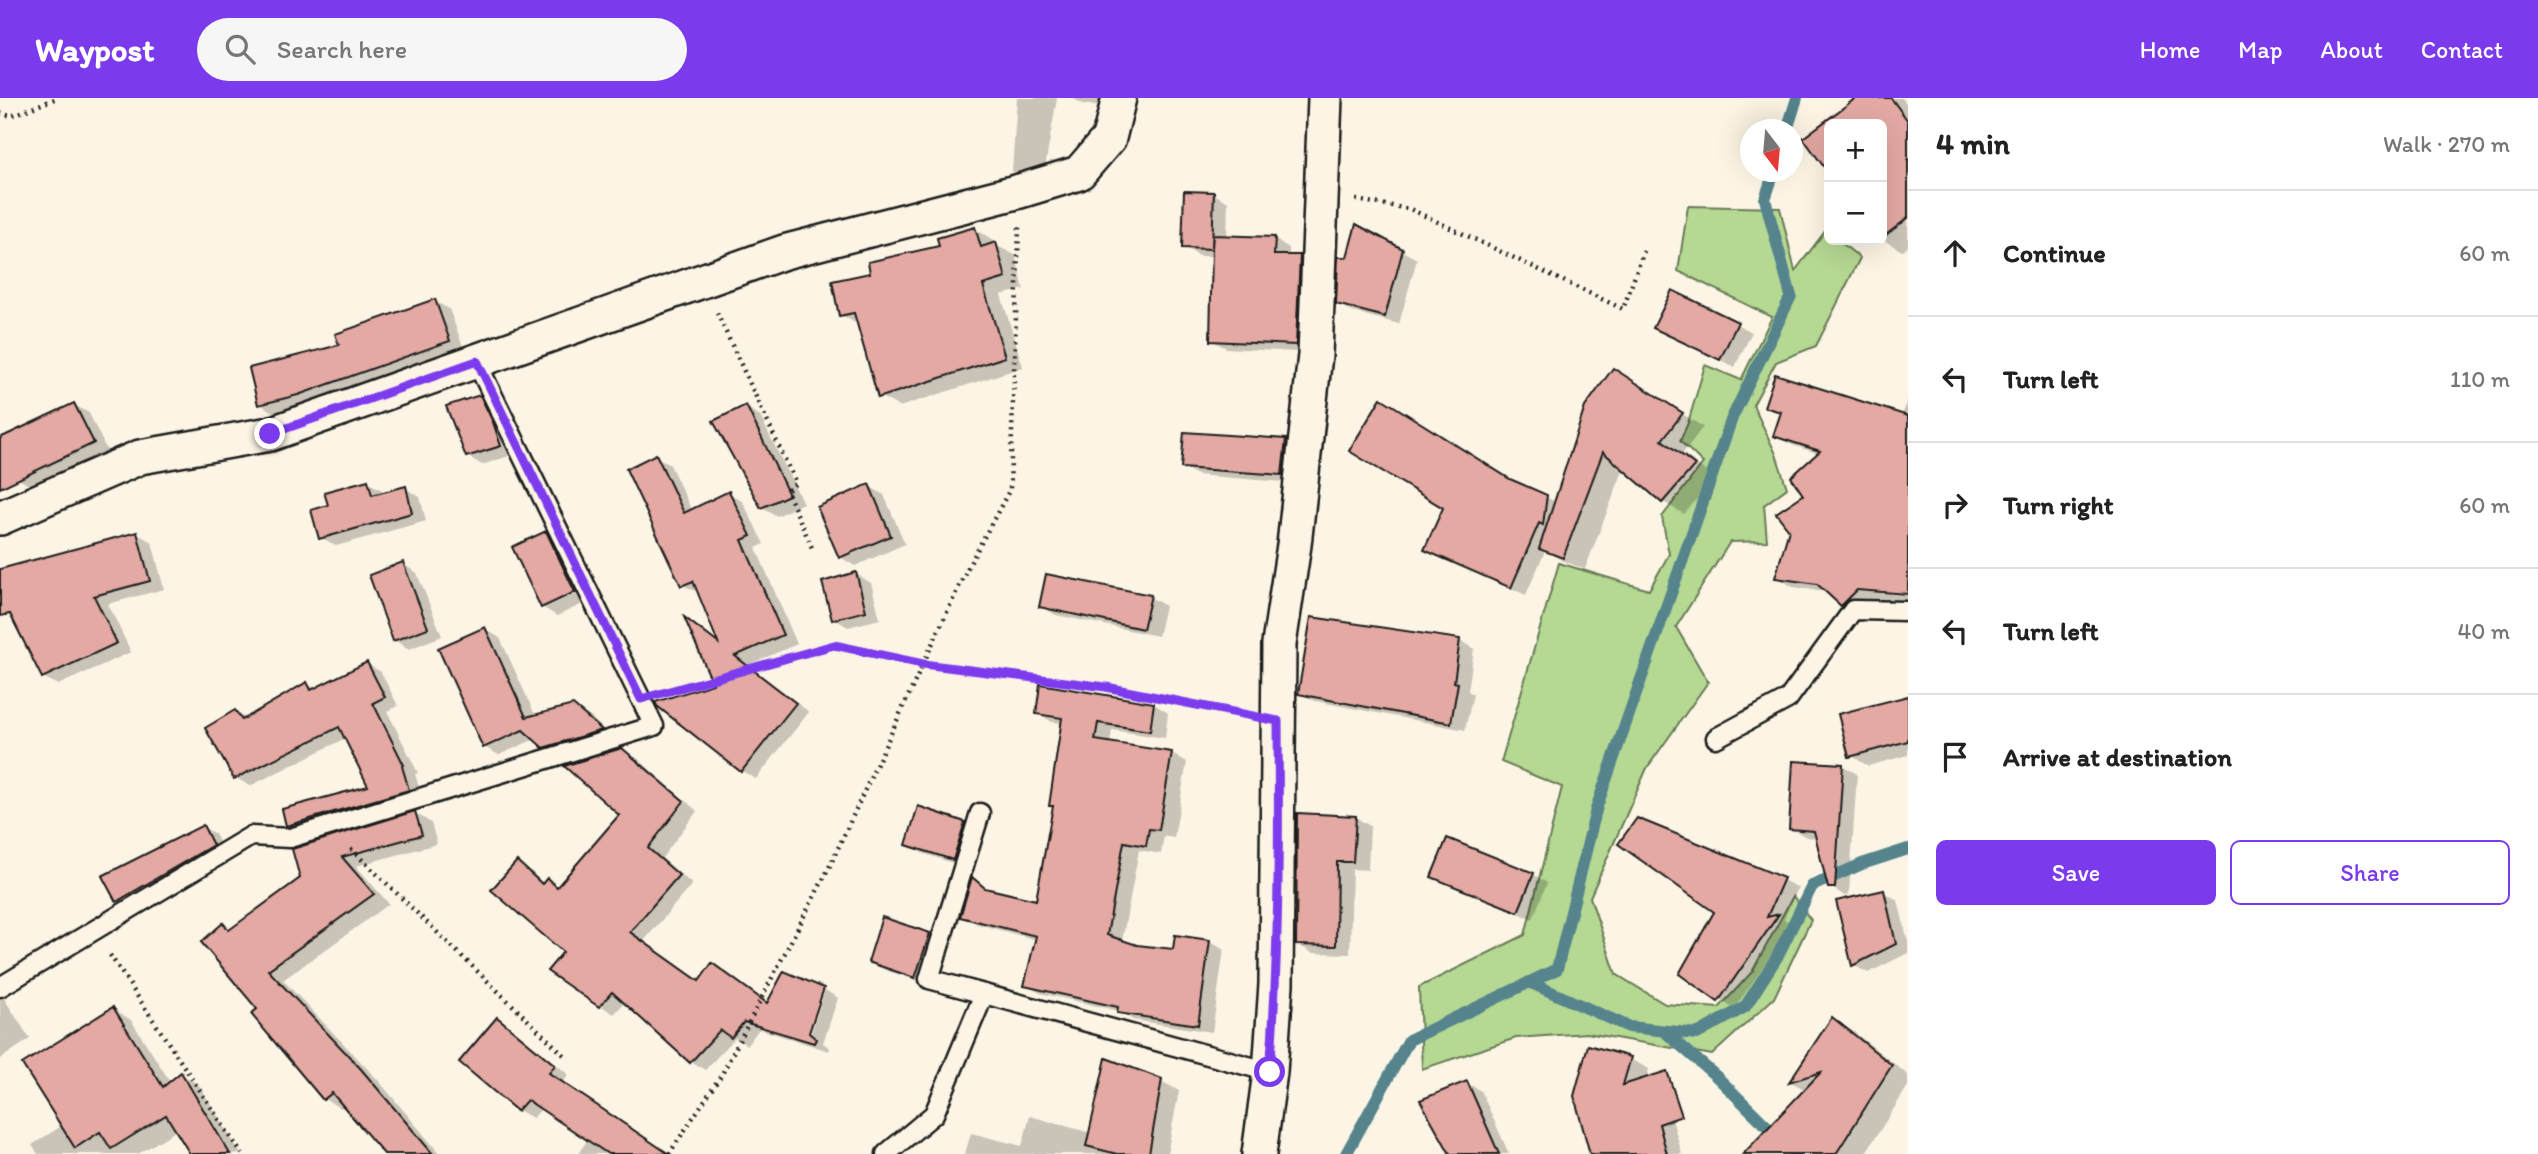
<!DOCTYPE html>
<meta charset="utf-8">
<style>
body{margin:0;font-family:Itim,sans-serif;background:#f6f6f6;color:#222}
.controls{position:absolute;right:21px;top:21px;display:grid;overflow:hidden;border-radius:10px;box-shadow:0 7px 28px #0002}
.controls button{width:63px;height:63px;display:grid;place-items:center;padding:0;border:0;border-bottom:2px solid #e0e0e0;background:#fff;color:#222;font:35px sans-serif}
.compass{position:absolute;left:1740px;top:21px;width:63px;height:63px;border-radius:50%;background:#fff;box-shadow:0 7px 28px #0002;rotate:164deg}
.stop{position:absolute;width:21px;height:21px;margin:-16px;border:5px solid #7c3aed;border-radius:50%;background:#fff}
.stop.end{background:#7c3aed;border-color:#fff;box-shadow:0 2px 7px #0008}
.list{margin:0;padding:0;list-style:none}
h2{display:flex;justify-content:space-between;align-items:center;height:91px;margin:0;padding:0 28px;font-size:30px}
h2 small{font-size:23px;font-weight:400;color:#767676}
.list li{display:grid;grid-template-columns:46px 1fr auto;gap:21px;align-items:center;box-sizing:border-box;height:126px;padding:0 28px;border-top:2px solid #e0e0e0}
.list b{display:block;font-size:26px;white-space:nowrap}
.list em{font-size:23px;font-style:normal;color:#767676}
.actions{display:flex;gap:14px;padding:21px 28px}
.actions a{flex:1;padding:16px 0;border:2px solid #7c3aed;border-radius:10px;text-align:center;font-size:24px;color:#7c3aed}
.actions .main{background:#7c3aed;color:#fff}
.icon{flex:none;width:38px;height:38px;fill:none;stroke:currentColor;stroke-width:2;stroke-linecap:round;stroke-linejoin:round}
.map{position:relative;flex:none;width:1908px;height:1056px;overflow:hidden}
header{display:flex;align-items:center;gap:42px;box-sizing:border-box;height:98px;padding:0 35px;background:#7c3aed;color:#fff}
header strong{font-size:33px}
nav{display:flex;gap:38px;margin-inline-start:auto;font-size:24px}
.search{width:490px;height:63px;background:#f6f6f6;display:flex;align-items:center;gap:18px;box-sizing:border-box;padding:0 24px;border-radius:38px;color:#767676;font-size:26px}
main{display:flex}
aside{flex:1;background:#fff}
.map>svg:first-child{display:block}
.green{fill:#b5d892;stroke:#687a57;stroke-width:2}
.shadow{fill:#0003}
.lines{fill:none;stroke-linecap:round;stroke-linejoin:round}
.stream{stroke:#54848d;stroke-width:12}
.building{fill:#e3a9a2;stroke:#1c1c1c;stroke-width:2}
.lane-casing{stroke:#1c1c1c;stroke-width:23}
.street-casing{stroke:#1c1c1c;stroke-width:38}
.path{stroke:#1c1c1c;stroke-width:4.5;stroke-dasharray:2 5;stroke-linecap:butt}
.lane{stroke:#fcf5e5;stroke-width:18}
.street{stroke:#fcf5e5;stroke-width:33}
.route{stroke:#7c3aed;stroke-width:9}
</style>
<header>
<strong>Waypost</strong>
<div class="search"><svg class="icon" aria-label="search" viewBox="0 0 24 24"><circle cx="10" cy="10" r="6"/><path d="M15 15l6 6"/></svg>Search here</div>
<nav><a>Home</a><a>Map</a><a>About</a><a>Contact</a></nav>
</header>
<main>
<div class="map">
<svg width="1908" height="1056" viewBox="0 0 1908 1056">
<rect width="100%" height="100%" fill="#fcf5e5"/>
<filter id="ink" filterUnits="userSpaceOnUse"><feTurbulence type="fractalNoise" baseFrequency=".0143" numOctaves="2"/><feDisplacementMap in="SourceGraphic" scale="14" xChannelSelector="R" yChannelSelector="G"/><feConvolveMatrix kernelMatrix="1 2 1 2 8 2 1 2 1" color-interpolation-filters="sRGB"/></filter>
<g filter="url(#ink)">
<path class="green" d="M1688,108l92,2 15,63 31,-41 3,2v8h9l22,18 -44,88 -40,16 -23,43 23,49 11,34 -23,17 3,36 -37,1 -54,85 32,55 -61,86 -57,129 26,77 49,30 54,4 33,-36 41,-76 18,24 -37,78 -62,57 -125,-22 -71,5 -94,31 -3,-82 106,-52 37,-148 -61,-25 58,-199 90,27 20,-36 -7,-37 41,-54 -23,-22 8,-18 17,-58 36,15 31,-63 -94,-46z"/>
<g class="shadow">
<path d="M1017,0h40l-13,75 -21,4 -11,-6z"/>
<path d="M1072,0h46l-5,11 -30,-5z"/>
<path d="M1859,0h43l6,8v140l-6,5 -20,-12v-115h-53v47l-24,-32z"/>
<path d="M1214,96l14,8 -1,36 47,1 15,9v9h10l15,9 -3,87 -85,-5 -15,-8 3,-84h-15l-15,-9z"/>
<path d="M975,131l19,11 1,5 20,10 9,34 -23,6 22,72 -124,40 -19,-11 -21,-71 -18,-10 31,-41 69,-27z"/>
<path d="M1402,153l15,8 -18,65 -46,-12 -15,-9z"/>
<path d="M1673,194l79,40 -17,35 -65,-31z"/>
<path d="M434,203l15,8 15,40 -150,54 -40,10 -14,-9 81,-58z"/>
<path d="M1614,272l89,57 -20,26 32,26 -31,35 -21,-12 -39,-34 -39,101 -22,-8 -18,-10 -19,44 -100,-45 87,-68 43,20z"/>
<path d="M480,299l15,8 20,49 -33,11 -15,-9z"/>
<path d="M1908,300v204l-34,-3 -15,15 -17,-9 -14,-13 -35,-5 -16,-10 43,-123 -28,-9 -17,-10 7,-20 -16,-9 136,10z"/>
<path d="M74,307l15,8 18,38 -74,36 -15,-8 -18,-39z"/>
<path d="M746,309l14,9 43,87 -26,13 -15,-9z"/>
<path d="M1185,336l101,7 15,9 -4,33 -100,-8 -14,-8z"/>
<path d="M656,358l14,9 22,46 37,-18 14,9 21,42 -8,4 41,96 -49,21 61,47 -53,67 -14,-8 -26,-86 -28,-64 32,23 -20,-51 -17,-8z"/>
<path d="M367,384l15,8 1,4 22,-6 15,9 6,24 -90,25 -15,-9 10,-30z"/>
<path d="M869,388l15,9 21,49 -50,22 -15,-9z"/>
<path d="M546,435l15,8 28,60 -32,15 -15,-9z"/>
<path d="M137,436l15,8 12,47 -56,15 23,48 -73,33 -15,-8 -43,-89v-17z"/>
<path d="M403,466l14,9 25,63 -33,13 -15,-9z"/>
<path d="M856,476l15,9 9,36 -32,8 -15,-9z"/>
<path d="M1150,499l15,9 -7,30 -102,-21 -15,-9z"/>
<path d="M485,531l15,9 36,79 37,-11 15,9 27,24 -55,16 -25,-16 -36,16 -15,-8z"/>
<path d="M1459,542l15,9 -6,42 5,3 -8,36 -150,-29 -15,-8z"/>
<path d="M367,566l14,8 17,34 -11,5 31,62 -3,1 7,23 -120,37 -14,-9 83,-38 -25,-49 -96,48 -14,-8 -1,-66 12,7 60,-35 9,5z"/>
<path d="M1908,600v57l-40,11 -18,-11z"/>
<path d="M1154,606l14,9 -3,25 -53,-8 -2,14 62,9 15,9 -13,76 -10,-2 -3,18 -22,-4 -17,91 15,5 38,5 35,-10 14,9 -12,82 -79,-12 -14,-9 -79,-18 -14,-8 11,-45 -60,-16 -15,-8 11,-36 17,11 48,11 17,-95 -4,-2 12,-82 -11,-1 -14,-9z"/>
<path d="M622,652l15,8 60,53 -35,47 30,26 -48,57 56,41 13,-16 55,38 54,-15 -18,52 4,1 17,-52 13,8 -15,45 7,5 -1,3 -70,-22 -12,16 -12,-7 -30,32 -14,-9 -66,-59 -11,12 -14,-9 -34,-53 -49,-88 15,8 12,12 3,-4 12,7 63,-73z"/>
<path d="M1842,667l15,9 -8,121 -4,1 -15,-9 -13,-49 -11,-1 -15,-9z"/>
<path d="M919,711l46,14 14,9 -11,36 -46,-15 -14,-9z"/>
<path d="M415,715l16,10 6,21 -81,22 33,38 -106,76 95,100 62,74h-54l-41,-49 -4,3 -17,-9 -64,-89 -37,-85 8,5 71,-52z"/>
<path d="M1355,719l15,9 -2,44 -16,-1 -2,85 -38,-1 -15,-9z"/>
<path d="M203,729l12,7 10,19 -95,55 -13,-7z"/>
<path d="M1533,776l14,9 -14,36 -85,-34 -14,-8z"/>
<path d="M1783,782l15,8 -14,31 9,5 -59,85 -53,-36z"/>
<path d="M1883,794l15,8 10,42v11l-40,20 -15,-8z"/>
<path d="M929,836l15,9 -14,42 -45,-15 -15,-9z"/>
<path d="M0,894l30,47 -30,20z"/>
<path d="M113,911l18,11 40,63 10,-9 18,11 42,69h-49l-15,-24 -39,24h-100l-6,-9 31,-20z"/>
<path d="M497,921l15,9 57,47 -6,7 105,72h-90l10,-15 -46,-31 -9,10 -15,-8 -56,-48z"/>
<path d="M1832,921l22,13 54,43v11l-43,68h-47l-12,-64 -15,-8z"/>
<path d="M1630,961l19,10 -3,12 18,10 18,63h-91z"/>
<path d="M1161,983l18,10 -12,63h-202l6,-21 51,13 8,-30 61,17z"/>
<path d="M1467,985l14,8 28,63h-57z"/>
</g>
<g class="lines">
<g class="stream">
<path d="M1787,32l10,-32"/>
<path d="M1529,884l100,45 68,7 48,-27 32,-50 35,-71 50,-22 46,-15"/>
<path d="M1664,933l54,47 77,76"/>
<path d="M1346,1056l63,-114 148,-71 40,-163 135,-388 59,-122 -26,-97 9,-27"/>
</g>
</g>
<g class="building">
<path d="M1856,0h35l17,23v97l-26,20v-114h-53v50l-26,-36z"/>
<path d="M1184,93l30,1 -2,56 1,-13 62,2 -1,18h26l-4,90 -86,-4 2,-92 -30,-1z"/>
<path d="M1356,126l47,25 -18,68 -49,-13 2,-47h9z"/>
<path d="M975,129l6,20 15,-5 10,36 -23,7 22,72 -127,41 -24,-85 -15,3 -7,-35 38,-8 -2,-11 71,-16 -2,-8z"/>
<path d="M1672,192l66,32 -18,38 -67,-32z"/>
<path d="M435,201l15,42 -152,54 -40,10 -9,-37 90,-23 -4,-11z"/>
<path d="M1613,270l70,45 -21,27 33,25 -33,38 -59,-51 -40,106 -24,-9 46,-142z"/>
<path d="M1775,276l133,42v178l-51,-4 -16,16 -24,-22 -42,-6 14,-48 -13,-17 27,-18 -12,-18 29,-26 -47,-15 8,-24 -17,-5z"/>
<path d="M480,297l13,27 8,24 -35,11 -20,-51z"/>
<path d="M1381,300l129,81 37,16 -4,30 -4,-2 -28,65 -87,-38 19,-42 -94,-57z"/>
<path d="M74,305l20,40 -94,45v-50z"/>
<path d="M746,307l43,90 -28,13 -48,-87z"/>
<path d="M1184,334l102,7 -4,36 -101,-7z"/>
<path d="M656,356l28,59 45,-22 22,45 -9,4 41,95 -48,21 61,47 -55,69 -84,-66 -2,-4 58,-18 -29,-67 34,26 -25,-62 -12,5 -55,-117z"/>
<path d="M368,382l4,15 34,-9 6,27 -93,26 -8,-29 17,-5 -4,-13z"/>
<path d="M869,386l22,52 -52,22 -22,-51z"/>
<path d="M546,433l29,61 -34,16 -29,-61z"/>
<path d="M137,434l13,49 -56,15 23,47 -75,35 -32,-64 -10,2v-47z"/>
<path d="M403,464l25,66 -35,13 -24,-66z"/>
<path d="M856,474l10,39 -34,9 -10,-38z"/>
<path d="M1046,476l105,21 -8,34 -104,-22z"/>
<path d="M1311,519l149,22 -6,43 4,1 -7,40 -153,-29z"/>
<path d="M485,529l41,90 47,-12 29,25 -59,18 -20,-18 -40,18 -45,-100z"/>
<path d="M367,564l18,35 -12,6 31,62 -2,1 7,24 -123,36 -4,-17 86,-23 -29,-59 -105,52 -29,-51 30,-18 7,10 65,-38 4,8z"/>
<path d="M1040,586l114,19 -4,28 -52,-8 -3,17 77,12 -13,78 -10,-1 -3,17 -22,-4 -17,93 30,10 36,4 2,-14 35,5 -12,85 -81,-12 1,-6 -94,-21 12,-50 -76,-19 12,-40 13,11 51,12 17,-94h-4l13,-88 -26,-4z"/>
<path d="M1908,598v45l-59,16 -11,-43z"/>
<path d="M622,650l62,53 -36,47 31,27 -49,57 69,49 13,-18 55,40 17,-32 40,17 -15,45 7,6 -2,4 -70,-21 -13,16 -11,-8 -30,33 -78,-71 -13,15 -52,-36 16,-19 -72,-62 26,-29 25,23 5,-6 10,9 62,-72 -55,-49z"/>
<path d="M1793,663l50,3 -8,124h-7l-14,-57 -25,-2z"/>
<path d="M918,708l47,16 -12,38 -47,-15z"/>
<path d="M415,713l7,24 -80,22 32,37 -106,76 93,99 72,85h-49l-52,-61 -9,7 -72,-86 6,-5 -56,-67 22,-19 6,7 71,-52 -8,-29z"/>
<path d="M1297,715l59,3 -3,46h-16l-1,84 -40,-1z"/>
<path d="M1637,720l147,60 -17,39 12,-3 -61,88 -39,-28 35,-62 -96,-68z"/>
<path d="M203,727l10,20 -97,57 -14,-26z"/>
<path d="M1447,740l87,35 -16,39 -87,-35z"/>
<path d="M1884,792l12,54 -44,22 -16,-65z"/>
<path d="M882,819l48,16 -15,45 -47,-16z"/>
<path d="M113,909l50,80 18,-15 49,82h-40l-24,-39 -55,34 -11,-17 -25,16 -53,-84z"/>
<path d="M497,919l58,48 -6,8 120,81h-61l-81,-54 -10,11 -58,-49z"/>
<path d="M1832,919l60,48 -56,89h-93l78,-82 -32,10z"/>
<path d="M1588,947l43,12 -8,28 44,-14 15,45 -23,8 8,30h-77l-16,-58z"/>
<path d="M1106,960l56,21 -13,75h-32l-31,-8z"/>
<path d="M1467,983l32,73h-49l-30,-54z"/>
</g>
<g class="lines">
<g class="lane-casing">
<g id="lane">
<path d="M1716,640l72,-39 65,-89 55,1"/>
<path d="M980,715l-51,166 341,93"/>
<path d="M0,889l251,-151 39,2 364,-112 -178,-365"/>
<path d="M886,1056l48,-40 50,-120"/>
</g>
</g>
<g class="street-casing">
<g id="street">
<path d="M0,420l140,-61 130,-23 514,-182 236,-61 59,-18 30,-35 10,-40"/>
<path d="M1259,1056l11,-82 6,-88 3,-340 15,-99 21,-190 10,-257"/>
</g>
</g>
<g class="path">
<path d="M0,15l11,3 46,-18"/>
<path d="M1356,102l54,9 213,100 21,-58"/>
<path d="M717,215l79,170 -9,8 26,59"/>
<path d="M669,593l165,-46 89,19 183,23 137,27"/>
<path d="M351,751l213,206"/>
<path d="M110,857l132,199"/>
<path d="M669,1056l53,-80 105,-202 140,-303 43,-80 9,-262"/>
</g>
<use href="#lane" class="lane"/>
<use href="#street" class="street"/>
</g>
</g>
<g class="lines" filter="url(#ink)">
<path class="route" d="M270,336l207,-73 164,338 193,-54 89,19 183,23 172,34c1,117 1,234 -8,351"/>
</g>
</svg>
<div class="controls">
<button>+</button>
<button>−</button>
</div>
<svg class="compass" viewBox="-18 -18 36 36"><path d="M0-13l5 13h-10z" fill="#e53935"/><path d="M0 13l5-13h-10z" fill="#767676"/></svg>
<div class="stop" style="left:1270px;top:974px"></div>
<div class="stop end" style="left:270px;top:336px"></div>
</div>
<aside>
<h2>4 min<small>Walk · 270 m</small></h2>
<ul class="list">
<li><svg class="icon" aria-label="ahead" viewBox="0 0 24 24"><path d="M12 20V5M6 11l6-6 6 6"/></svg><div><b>Continue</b></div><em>60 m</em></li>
<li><svg class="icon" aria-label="left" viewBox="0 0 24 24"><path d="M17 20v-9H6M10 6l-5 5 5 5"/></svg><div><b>Turn left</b></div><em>110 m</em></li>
<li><svg class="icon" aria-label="right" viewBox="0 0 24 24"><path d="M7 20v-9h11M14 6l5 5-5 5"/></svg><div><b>Turn right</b></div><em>60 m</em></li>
<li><svg class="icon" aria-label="left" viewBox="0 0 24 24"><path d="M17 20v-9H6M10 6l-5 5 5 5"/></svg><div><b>Turn left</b></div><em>40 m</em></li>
<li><svg class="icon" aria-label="arrive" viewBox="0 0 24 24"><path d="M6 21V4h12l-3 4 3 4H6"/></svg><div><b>Arrive at destination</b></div></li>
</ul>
<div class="actions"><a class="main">Save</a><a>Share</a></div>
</aside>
</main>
